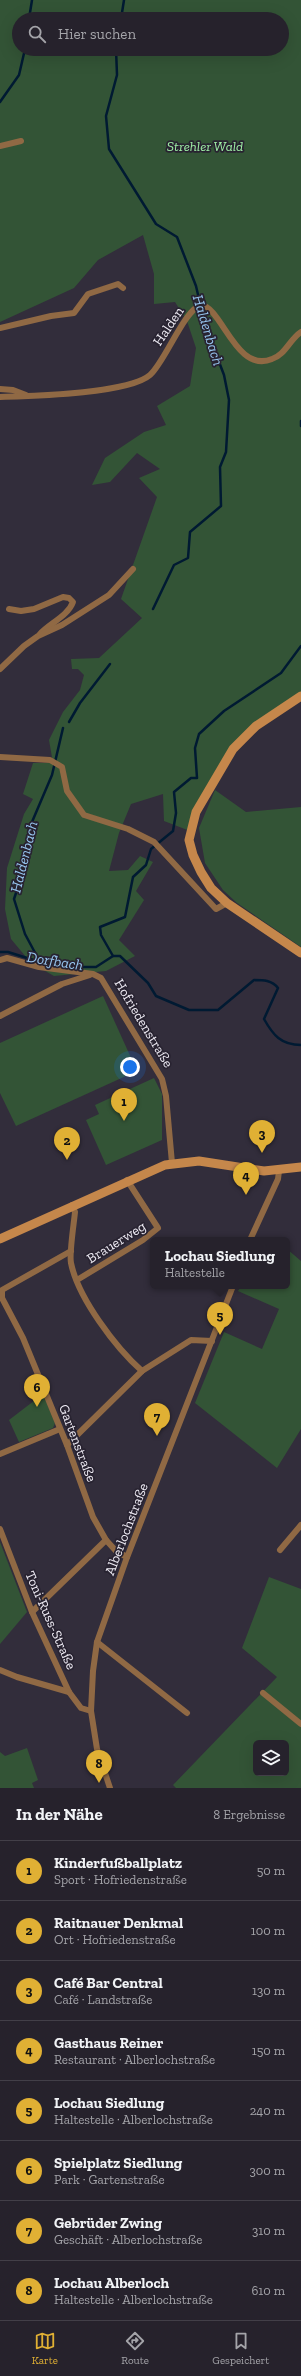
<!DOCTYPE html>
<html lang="de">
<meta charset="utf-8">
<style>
body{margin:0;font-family:"Zilla Slab",serif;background:#322f38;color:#f1f3f6}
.controls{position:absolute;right:12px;bottom:12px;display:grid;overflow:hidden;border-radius:6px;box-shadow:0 4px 16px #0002}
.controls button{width:36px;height:36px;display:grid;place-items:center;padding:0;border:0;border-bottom:1px solid #423f48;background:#26222c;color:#f1f3f6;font:20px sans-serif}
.you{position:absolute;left:130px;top:1067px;width:14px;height:14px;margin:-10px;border:3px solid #fff;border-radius:50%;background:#1a73e8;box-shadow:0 0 0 6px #1a73e833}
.badge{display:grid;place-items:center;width:26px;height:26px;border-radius:50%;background:#e0b034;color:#111;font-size:13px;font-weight:700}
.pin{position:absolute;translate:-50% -33px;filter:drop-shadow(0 1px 2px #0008)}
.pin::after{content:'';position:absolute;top:21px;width:14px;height:12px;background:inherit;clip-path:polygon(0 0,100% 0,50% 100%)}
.popup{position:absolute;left:150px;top:1237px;width:140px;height:52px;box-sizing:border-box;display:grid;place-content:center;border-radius:6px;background:#26222c;filter:drop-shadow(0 1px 3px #0005);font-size:13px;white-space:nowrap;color:#a4a4a9}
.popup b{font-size:15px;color:#f1f3f6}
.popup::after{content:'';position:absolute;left:50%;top:100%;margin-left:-8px;border:8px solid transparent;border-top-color:#26222c}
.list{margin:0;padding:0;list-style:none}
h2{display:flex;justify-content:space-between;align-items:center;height:52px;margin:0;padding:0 16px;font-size:17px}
h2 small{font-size:13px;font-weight:400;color:#a4a4a9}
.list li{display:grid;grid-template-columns:26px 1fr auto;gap:12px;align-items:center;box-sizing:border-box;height:60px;padding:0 16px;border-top:1px solid #423f48}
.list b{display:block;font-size:15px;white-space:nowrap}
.list p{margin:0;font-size:13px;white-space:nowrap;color:#a4a4a9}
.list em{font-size:13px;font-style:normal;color:#a4a4a9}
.icon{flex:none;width:22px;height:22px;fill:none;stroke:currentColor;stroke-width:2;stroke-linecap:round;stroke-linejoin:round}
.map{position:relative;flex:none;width:301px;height:1788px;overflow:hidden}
.search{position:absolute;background:#26222c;box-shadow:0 4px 16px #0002;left:12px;right:12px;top:12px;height:44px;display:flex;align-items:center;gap:10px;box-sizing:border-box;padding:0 14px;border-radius:22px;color:#a4a4a9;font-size:15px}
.sheet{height:532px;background:#26222c}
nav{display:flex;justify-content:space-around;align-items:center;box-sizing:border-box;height:56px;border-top:1px solid #423f48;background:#26222c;font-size:11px;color:#a4a4a9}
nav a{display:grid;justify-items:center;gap:2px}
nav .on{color:#e0b034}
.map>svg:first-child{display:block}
.green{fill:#335436;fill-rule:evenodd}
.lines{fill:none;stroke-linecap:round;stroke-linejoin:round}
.stream{stroke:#001a32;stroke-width:2.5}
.street{stroke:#906944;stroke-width:6}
.secondary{stroke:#c5874b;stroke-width:9}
.labels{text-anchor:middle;stroke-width:3.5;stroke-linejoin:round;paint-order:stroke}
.park-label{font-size:14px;font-style:italic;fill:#9ff0a6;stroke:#282331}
.street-label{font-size:14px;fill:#eeebf4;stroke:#282331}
.water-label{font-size:15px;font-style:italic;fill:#97c6f0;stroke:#282331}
</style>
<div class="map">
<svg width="301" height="1788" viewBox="0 0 301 1788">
<rect width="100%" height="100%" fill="#322d3b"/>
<g class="green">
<path d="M0,0h301v696l-57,40 -54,95 -26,-10 -1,-27 -32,10 -12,29 -10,38 19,-1 12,-14 13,6 -17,29 8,9 -25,40 16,16 -29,15 -52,5 -23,-13 -20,-24 -6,-30 2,-41 17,-54 9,-15 -10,-5 10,-31h20l-4,-23 14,-28 17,-22 4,-15 -6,-6h-6l-1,-10 28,-1 43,-40 -21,-19 36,-102 -18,-19 21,-9 -23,-16 -27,29 -18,3 13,-27 39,-26 22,-7 -9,-19 33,-20 6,-38 -9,-27 -12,-19 -21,2v-30l-11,-39 -45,25 -24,28 -74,34zM19,19h263v30h-263z"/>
<path d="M215,790l31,22 55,-5v140l-64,-44 -14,-13 -18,-27 -6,-35z"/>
<path d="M103,996l34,75 -121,55 -16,-33v-50z"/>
<path d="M154,1078l8,16v46l-56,25 -20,-45 13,-6 -4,-9z"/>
<path d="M287,1249l14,12v168l-24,39 -82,-65 29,-71 38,17 17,-40 -41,-18 3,-5h46z"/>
<path d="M43,1394l12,29 -2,5 -34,14 -10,-22z"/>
<path d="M0,1542l27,70 -27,32z"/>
<path d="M269,1577l32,12v199h-125l-3,-3 104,-108 -35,-29zM256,1743h30v30h-30z"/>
<path d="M27,1748l11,32 -6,3 2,5h-34v-36l5,4z"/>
</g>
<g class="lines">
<g class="stream">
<path d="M29,19l3,-19"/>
<path d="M121,19l3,-19"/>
<path d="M116,49l1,26 -11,41 3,33 47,75 21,13 19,49 9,39 19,50 5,25 -3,52 -6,15 1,39 -31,26 -2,26 -14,7 -21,44"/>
<path d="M0,102l19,-27 6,-26"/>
<path d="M301,421v5"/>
<path d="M69,722l11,-19 30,-39"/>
<path d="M0,952h8l32,10 40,5h16l17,-11h7l28,27 8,13 33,14h29l36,-30c9,0 18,0 24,8l-14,31c9,16 17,26 37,26"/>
<path d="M113,956l-12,-21 -1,-8 25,-10 8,-40 13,-12 5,-16 22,-18 3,-18 -2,-21 17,-14h6l-2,-30 4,-14 25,-23 57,-38 20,-27"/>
<path d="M40,962l-15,-28 -11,-35 9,-27 6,-43 23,-54 11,-47"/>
</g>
<g class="street">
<path d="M0,146l21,-5"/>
<path d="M0,328l51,-12 23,-3 14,-19 30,-10 5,4"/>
<path d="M0,389l13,1 13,5"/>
<path d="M0,397c31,-1 128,-3 150,-22 15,-13 34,-65 51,-70 21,2 35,69 71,54 13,-4 18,-20 29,-27"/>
<path d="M9,609l12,2 13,-2 29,-12 6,1 4,4c-5,14 -23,21 -33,32"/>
<path d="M0,669l24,-23 14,-10 24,-11 47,-30 24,-26"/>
<path d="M0,757l50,3 12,7 5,24 17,24 44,14 26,13 62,67 11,-6"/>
<path d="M0,960l7,-2 32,9 54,7 8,4 61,101 4,17 6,67"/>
<path d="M0,1016l62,-32 28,-9"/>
<path d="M72,1205l3,7c-1,11 -6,42 -4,51 7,35 45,85 71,108"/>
<path d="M250,1240l28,-61 1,-8"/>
<path d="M71,1251l-69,39v8l21,40 44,107 26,72 13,23 10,11 11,6"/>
<path d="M77,1280l66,-40 15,-12 -31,-48"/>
<path d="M67,1445l75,-74 49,-31 21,1"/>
<path d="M0,1454l60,-25"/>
<path d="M0,1529l32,83 37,80 12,16 10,3"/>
<path d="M280,1550l21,-25"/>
<path d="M32,1612l74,-72"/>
<path d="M97,1642l90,71"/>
<path d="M0,1670l17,7 52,15"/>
<path d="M263,1693l38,31"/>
<path d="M110,1788l-13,-39 -6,-38 2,-40 4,-29 29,-82 107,-274"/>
</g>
<g class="secondary">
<path d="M301,696l-45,30 -23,23 -37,63 -7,28 4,15 8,17 10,16 16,15 74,50"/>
<path d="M0,1239l165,-74 34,-4 65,10 37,-4"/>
</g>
</g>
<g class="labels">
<g class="park-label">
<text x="205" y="151">Strehler Wald</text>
</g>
<g class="street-label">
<text transform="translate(168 326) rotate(-56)" y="5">Halden</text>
<text transform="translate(144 1023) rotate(59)" y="5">Hofriedenstraße</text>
<text transform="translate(116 1242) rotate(-32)" y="5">Brauerweg</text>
<text transform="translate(78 1443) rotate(69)" y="5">Gartenstraße</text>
<text transform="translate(126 1529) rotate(-69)" y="5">Alberlochstraße</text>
<text transform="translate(51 1620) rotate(66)" y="5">Toni-Russ-Straße</text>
</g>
<g class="water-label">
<text transform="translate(208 330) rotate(73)" y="5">Haldenbach</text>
<text transform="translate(24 857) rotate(-76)" y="5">Haldenbach</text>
<text transform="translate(55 961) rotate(9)" y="5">Dorfbach</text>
</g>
</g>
</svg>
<div class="controls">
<button><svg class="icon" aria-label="layers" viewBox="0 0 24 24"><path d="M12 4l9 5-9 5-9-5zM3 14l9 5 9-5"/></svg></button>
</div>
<div class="you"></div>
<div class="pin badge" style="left:124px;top:1121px">1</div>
<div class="pin badge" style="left:67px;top:1160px">2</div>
<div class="pin badge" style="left:262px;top:1153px">3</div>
<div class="pin badge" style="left:246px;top:1195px">4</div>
<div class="pin badge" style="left:220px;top:1335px">5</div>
<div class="popup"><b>Lochau Siedlung</b>Haltestelle</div>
<div class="pin badge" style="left:37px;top:1407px">6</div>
<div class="pin badge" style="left:157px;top:1436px">7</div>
<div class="pin badge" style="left:99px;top:1783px">8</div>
<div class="search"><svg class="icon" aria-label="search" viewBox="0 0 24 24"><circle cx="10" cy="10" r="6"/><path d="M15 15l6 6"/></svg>Hier suchen</div>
</div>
<section class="sheet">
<h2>In der Nähe<small>8 Ergebnisse</small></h2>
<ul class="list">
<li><span class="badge">1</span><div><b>Kinderfußballplatz</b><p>Sport · Hofriedenstraße</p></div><em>50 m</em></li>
<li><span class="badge">2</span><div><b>Raitnauer Denkmal</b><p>Ort · Hofriedenstraße</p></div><em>100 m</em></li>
<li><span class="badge">3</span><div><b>Café Bar Central</b><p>Café · Landstraße</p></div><em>130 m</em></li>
<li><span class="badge">4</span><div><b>Gasthaus Reiner</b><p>Restaurant · Alberlochstraße</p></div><em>150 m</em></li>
<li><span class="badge">5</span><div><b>Lochau Siedlung</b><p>Haltestelle · Alberlochstraße</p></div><em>240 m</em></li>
<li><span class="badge">6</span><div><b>Spielplatz Siedlung</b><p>Park · Gartenstraße</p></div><em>300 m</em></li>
<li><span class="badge">7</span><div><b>Gebrüder Zwing</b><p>Geschäft · Alberlochstraße</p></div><em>310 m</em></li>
<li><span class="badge">8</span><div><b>Lochau Alberloch</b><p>Haltestelle · Alberlochstraße</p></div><em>610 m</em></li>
</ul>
</section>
<nav>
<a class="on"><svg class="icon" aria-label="map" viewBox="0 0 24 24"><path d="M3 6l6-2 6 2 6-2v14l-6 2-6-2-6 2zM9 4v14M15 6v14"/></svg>Karte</a>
<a><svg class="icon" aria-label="directions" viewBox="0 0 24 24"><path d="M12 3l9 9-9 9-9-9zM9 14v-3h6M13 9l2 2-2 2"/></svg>Route</a>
<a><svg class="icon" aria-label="saved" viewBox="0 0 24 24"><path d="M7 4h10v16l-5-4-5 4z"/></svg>Gespeichert</a>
</nav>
